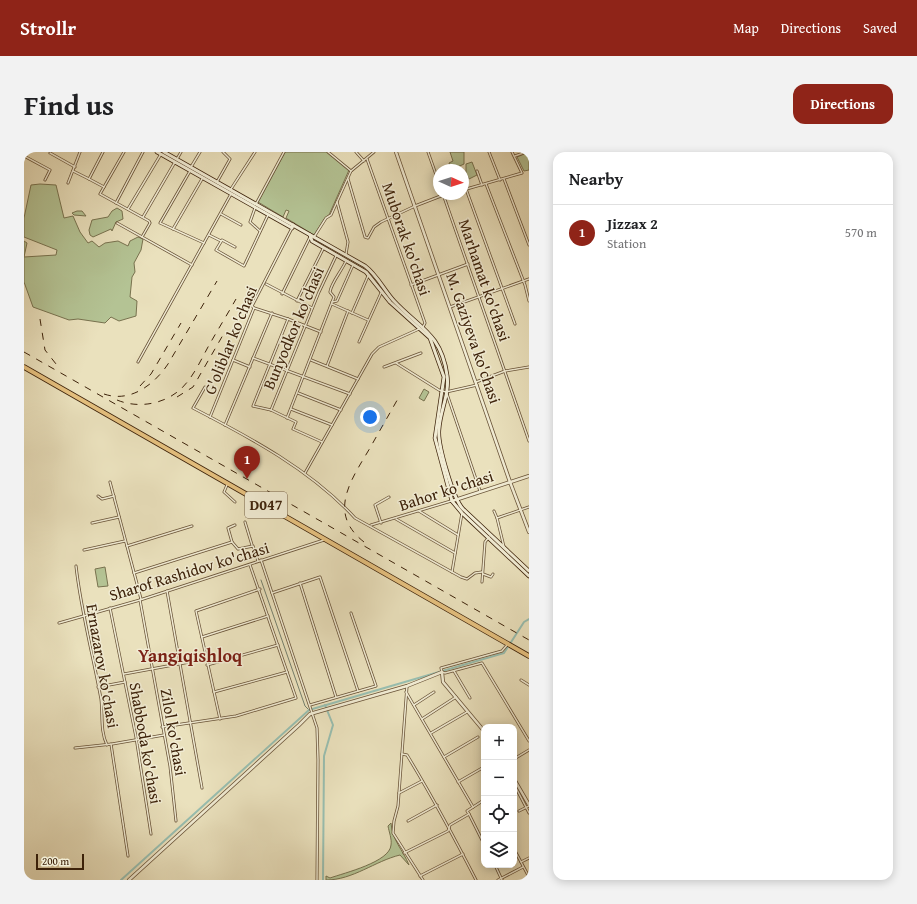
<!DOCTYPE html>
<meta charset="utf-8">
<style>
body{margin:0;font-family:"Gentium Book Plus",serif;background:#f2f2f2;color:#202124}
.controls{position:absolute;right:12px;bottom:12px;display:grid;overflow:hidden;border-radius:8px;box-shadow:0 2px 10px #0003}
.controls button{width:36px;height:36px;display:grid;place-items:center;padding:0;border:0;border-bottom:1px solid #e0e0e0;background:#fff;color:#202124;font:20px sans-serif}
.compass{position:absolute;left:409px;top:12px;width:36px;height:36px;border-radius:50%;background:#fff;box-shadow:0 2px 10px #0003;rotate:93deg}
.scale{position:absolute;left:12px;bottom:10px;width:48px;box-sizing:border-box;padding-left:4px;border:2px solid #3d220a;border-top:0;font-size:11px;line-height:14px;white-space:nowrap;color:#3d220a;-webkit-text-stroke:3px #f1ecd4;paint-order:stroke}
.you{position:absolute;left:346px;top:265px;width:14px;height:14px;margin:-10px;border:3px solid #fff;border-radius:50%;background:#1a73e8;box-shadow:0 0 0 6px #1a73e833}
.badge{display:grid;place-items:center;width:26px;height:26px;border-radius:50%;background:#8f2418;color:#fff;font-size:13px;font-weight:700}
.pin{position:absolute;translate:-50% -33px;filter:drop-shadow(0 1px 2px #0008)}
.pin::after{content:'';position:absolute;top:21px;width:14px;height:12px;background:inherit;clip-path:polygon(0 0,100% 0,50% 100%)}
.list{margin:0;padding:0;list-style:none}
h2{display:flex;justify-content:space-between;align-items:center;height:52px;margin:0;padding:0 16px;font-size:17px}
h2 small{font-size:13px;font-weight:400;color:#757577}
.list li{display:grid;grid-template-columns:26px 1fr auto;gap:12px;align-items:center;box-sizing:border-box;height:56px;padding:0 16px;border-top:1px solid #e0e0e0}
.list b{display:block;font-size:15px;white-space:nowrap}
.list p{margin:0;font-size:13px;white-space:nowrap;color:#757577}
.list em{font-size:13px;font-style:normal;color:#757577}
.icon{flex:none;width:22px;height:22px;fill:none;stroke:currentColor;stroke-width:2;stroke-linecap:round;stroke-linejoin:round}
.map{position:relative;flex:none;width:505px;height:728px;overflow:hidden;border-radius:12px}
header{display:flex;align-items:center;gap:24px;box-sizing:border-box;height:56px;padding:0 20px;background:#8f2418;color:#fff}
header strong{font-size:19px}
nav{display:flex;gap:22px;margin-inline-start:auto;font-size:14px}
.intro{display:flex;align-items:center;justify-content:space-between;box-sizing:border-box;height:96px;padding:0 24px}
h1{margin:0;font-size:28px}
.button{padding:10px 18px;border-radius:12px;background:#8f2418;color:#fff;font-size:14px;font-weight:700}
main{display:flex;gap:24px;padding:0 24px}
aside{flex:1;background:#fff;border-radius:12px;box-shadow:0 2px 10px #0003}
.map>svg:first-child{display:block}
.green{fill:#b4c394;stroke:#78724f}
.lines{fill:none;stroke-linecap:round;stroke-linejoin:round}
.stream{stroke:#74806e;stroke-width:1}
.canal{stroke:#98beb0;stroke-width:2}
.minor-casing{stroke:#685237;stroke-width:3}
.tertiary-casing{stroke:#685237;stroke-width:4}
.secondary-casing{stroke:#3d220a;stroke-width:4.5}
.primary-casing{stroke:#3d220a;stroke-width:5.5}
.minor{stroke:#f1ecd4;stroke-width:1.5}
.tertiary{stroke:#f1ecd4;stroke-width:2.5}
.secondary{stroke:#f1ecd4;stroke-width:3}
.primary{stroke:#e5c07e;stroke-width:4}
.rail{stroke:#3d220a;stroke-width:1;stroke-dasharray:7 7;stroke-linecap:butt}
.labels{text-anchor:middle;stroke-width:3;stroke-linejoin:round;paint-order:stroke}
.shield{fill:#f1ecd4;stroke:#735f47;stroke-width:1}
.shield-label{font-size:15px;font-weight:bold;fill:#3d220a}
.street-label{font-size:16px;fill:#3d220a;stroke:#f1ecd4}
.quarter-label{font-size:18px;font-weight:bold;fill:#7a1f14;stroke:#f1ecd4}
</style>
<header>
<strong>Strollr</strong>
<nav><a>Map</a><a>Directions</a><a>Saved</a></nav>
</header>
<div class="intro"><h1>Find us</h1><a class="button">Directions</a></div>
<main>
<div class="map">
<svg width="505" height="728" viewBox="0 0 505 728">
<rect width="100%" height="100%" fill="#eae1bd"/>
<filter id="stains"><feTurbulence type="fractalNoise" baseFrequency=".005" numOctaves="4"/><feColorMatrix values="0 0 0 0 .2 0 0 0 0 .09 0 0 0 0 .02 0 0 0 .5 -.17"/></filter>
<radialGradient id="worn" r=".72"><stop offset=".6" stop-color="#630" stop-opacity="0"/><stop offset="1" stop-color="#630" stop-opacity=".3"/></radialGradient>
<g class="green">
<path d="M261,0h42l22,18 -20,45 -4,3 -11,17 -28,-17 3,-7 -3,-1 -3,7 -25,-15z"/>
<path d="M426,0h14v12l-13,6 -2,-7 4,-2z"/>
<path d="M505,0v18l-5,1 -7,-14z"/>
<path d="M448,10l5,13 -8,4 -3,-6v-9z"/>
<path d="M16,32l16,1 8,33 9,-2 7,16 8,11 4,-2 7,6 6,-4 13,-2 10,5 2,-5 8,-4 5,2 -2,11 -7,13 1,9 -3,5 -2,20 7,4 -1,15 -17,5 -8,-4 -6,6 -27,-4 -9,1 -36,-13 -9,-25v-41l3,2 -3,14 32,-2 1,-5 -33,-13v-19l7,-33z"/>
<path d="M93,56l5,3 1,8 -7,3 -4,9 -1,-2 -18,8 -3,-2 -1,-5 3,-10 16,-3 4,-6z"/>
<path d="M53,59h5l4,5 -12,-1 -2,-2z"/>
<path d="M400,237l5,3 -5,9 -5,-3z"/>
<path d="M81,415l3,19 -10,1 -3,-18z"/>
<path d="M367,671c1,17 12,27 18,42l-9,-10c-25,6 -47,25 -74,25v-4l4,2c14,-5 60,-16 61,-33 1,-6 -2,-13 -3,-19z"/>
</g>
<g class="lines">
<path class="stream" d="M237,428l44,126 4,4"/>
<g class="canal">
<path d="M97,728l188,-170 195,-57 20,-31 5,-3"/>
<path d="M299,728l1,-124 9,-31 -8,-20"/>
</g>
<g class="minor-casing">
<g id="minor">
<path d="M100,0l-24,42 49,27 1,2 -8,14"/>
<path d="M304,0l23,19"/>
<path d="M332,0l8,9"/>
<path d="M404,0l11,31"/>
<path d="M465,0l11,28"/>
<path d="M26,1l25,14"/>
<path d="M0,4l26,14 -5,10"/>
<path d="M491,4l11,-4"/>
<path d="M153,7l4,-7"/>
<path d="M343,7l58,164 -2,4"/>
<path d="M167,15l9,-15"/>
<path d="M49,19l16,8 14,-27"/>
<path d="M166,19l-30,52 44,20"/>
<path d="M453,19l5,14"/>
<path d="M65,27l15,8"/>
<path d="M324,27l17,58 3,1 6,-11 7,-5 34,-16 31,-12"/>
<path d="M480,27l25,66"/>
<path d="M193,30l13,-23 -7,-7"/>
<path d="M44,31l12,-31"/>
<path d="M462,32l39,101 4,16"/>
<path d="M207,37l24,-37"/>
<path d="M442,37l49,135"/>
<path d="M439,38l59,-17 -10,-21"/>
<path d="M419,42l86,247"/>
<path d="M313,50l11,40 -2,12"/>
<path d="M92,51l27,-51"/>
<path d="M232,52l28,-52"/>
<path d="M231,56l-5,14 10,9"/>
<path d="M104,57l33,-55"/>
<path d="M197,62l20,11"/>
<path d="M119,65l32,-55"/>
<path d="M93,71l75,42"/>
<path d="M149,77l29,-50"/>
<path d="M185,83l12,6"/>
<path d="M290,85l12,-19 5,-3 20,-44 23,-19"/>
<path d="M211,95l-13,-7 -6,10 28,16 24,-51"/>
<path d="M242,132l46,24"/>
<path d="M387,133l57,-21"/>
<path d="M258,142l28,-57"/>
<path d="M273,149l26,-52"/>
<path d="M308,150l5,-1 16,-36"/>
<path d="M308,152l36,16"/>
<path d="M426,155l79,-28"/>
<path d="M230,156l34,11 33,13"/>
<path d="M328,161l16,-37"/>
<path d="M264,167l-35,87 18,4 25,12 -3,7 29,13"/>
<path d="M335,190l22,-49"/>
<path d="M229,206l97,36"/>
<path d="M209,208l17,7"/>
<path d="M287,208l47,19"/>
<path d="M114,210l93,-168"/>
<path d="M372,211l43,27 7,2 31,-7"/>
<path d="M303,214l21,-55"/>
<path d="M360,215l37,-14"/>
<path d="M452,230l29,-11 24,-4"/>
<path d="M181,235l-12,21c58,30 118,62 162,110l106,59 6,2 8,-6 7,-1"/>
<path d="M274,241l43,17"/>
<path d="M423,242l33,97"/>
<path d="M267,257l41,16"/>
<path d="M247,258l48,-118 17,-36"/>
<path d="M186,265l44,-109 -2,-2 40,-78"/>
<path d="M263,266l47,-121 -4,-5c1,-9 11,-20 16,-31"/>
<path d="M201,273l47,-112"/>
<path d="M281,321l67,-119 7,-7 40,-18"/>
<path d="M86,330l31,117"/>
<path d="M203,333l-3,7 11,10"/>
<path d="M74,344l4,3 12,-3"/>
<path d="M395,359l39,24"/>
<path d="M470,359l3,7"/>
<path d="M372,367l59,34"/>
<path d="M221,370l7,23"/>
<path d="M68,371l27,-6"/>
<path d="M357,371l-6,-18 14,-8"/>
<path d="M347,373l80,-24"/>
<path d="M208,390l-4,-14 7,-3"/>
<path d="M103,394l65,-20"/>
<path d="M480,395l-7,-29 32,-11"/>
<path d="M60,398l41,-9"/>
<path d="M237,408l56,168 1,32 -1,120"/>
<path d="M52,414c5,45 17,89 25,133 2,16 -1,32 6,46"/>
<path d="M428,420l10,-59"/>
<path d="M110,421l98,-31 6,7 15,-3 5,15"/>
<path d="M459,422l8,3 2,-3"/>
<path d="M458,430l3,-40 4,-5"/>
<path d="M276,431l36,114"/>
<path d="M143,439l35,197"/>
<path d="M248,441l48,-16 38,114"/>
<path d="M116,448l30,166 6,55"/>
<path d="M86,456l26,129 15,97"/>
<path d="M35,471l81,-23 184,-60"/>
<path d="M178,485l66,-21"/>
<path d="M483,493l-5,6 -61,17 1,4 3,1 37,-10 47,78"/>
<path d="M183,513l71,-20"/>
<path d="M430,519l16,27"/>
<path d="M100,522l82,-15"/>
<path d="M497,528l8,5"/>
<path d="M383,534l-9,120 -4,15 -1,12 30,47"/>
<path d="M74,535l27,-5"/>
<path d="M190,540l73,-20"/>
<path d="M382,540l67,115"/>
<path d="M286,553l66,-19 -25,-73"/>
<path d="M390,553l20,-13"/>
<path d="M196,567l-24,-108 64,-22"/>
<path d="M398,567l34,-22"/>
<path d="M138,575l74,-11 60,-18 -46,-133"/>
<path d="M407,581l36,-21"/>
<path d="M87,592l17,112"/>
<path d="M51,596l37,-4 52,-9"/>
<path d="M378,602l5,1c25,41 47,82 69,125"/>
<path d="M420,605l34,-20"/>
<path d="M490,607l15,-9"/>
<path d="M434,630l26,-15"/>
<path d="M490,632l15,29"/>
<path d="M375,641l23,-12"/>
<path d="M495,659l10,-5"/>
<path d="M445,662l15,30"/>
<path d="M384,669l29,-16"/>
<path d="M490,697l15,28"/>
<path d="M380,701l44,-22 2,-6 19,-11 -2,-3 17,-11"/>
<path d="M497,710l8,-4"/>
<path d="M471,713l7,15"/>
<path d="M396,724l43,-22"/>
<path d="M474,728l25,-13"/>
</g>
</g>
<g class="tertiary-casing">
<g id="tertiary">
<path d="M372,0l114,330 19,50"/>
<path d="M428,349l77,-25"/>
<path d="M490,627l15,26"/>
<path d="M105,728l170,-155 11,-11 97,-28 35,-14 1,10 41,49"/>
</g>
</g>
<g class="secondary-casing">
<g id="secondary">
<path d="M133,0l135,76 1,-3"/>
<path d="M140,0l201,114c12,9 19,24 29,35 25,27 47,32 53,74 3,18 -7,36 -8,54 -2,14 14,70 24,80l66,62"/>
<path d="M286,83l2,6 54,31 24,30 40,36 14,39 -9,61 17,63 10,12 67,63"/>
</g>
</g>
<g class="primary-casing">
<path id="primary" d="M0,215l505,289"/>
</g>
<use href="#minor" class="minor"/>
<use href="#tertiary" class="tertiary"/>
<use href="#secondary" class="secondary"/>
<use href="#primary" class="primary"/>
<g class="rail">
<path d="M16,167l5,31 15,19"/>
<path d="M0,200l505,288"/>
<path d="M116,234l11,-12 30,-51"/>
<path d="M80,242c26,9 50,-9 64,-30l49,-83"/>
<path d="M153,245l16,-10 30,-52"/>
<path d="M93,248c24,10 55,3 71,-19 8,-10 14,-23 20,-34 9,-16 19,-32 28,-48"/>
<path d="M340,390c-37,-29 -13,-62 6,-94 10,-18 20,-35 30,-53"/>
</g>
</g>
<g class="labels">
<rect class="shield" x="221" y="340" width="42" height="26" rx="3"/>
<g class="shield-label">
<text x="242" y="358">D047</text>
</g>
<g class="street-label">
<text transform="translate(383 87) rotate(71)" y="6">Muborak ko'chasi</text>
<text transform="translate(461 128) rotate(71)" y="6">Marhamat ko'chasi</text>
<text transform="translate(269 176) rotate(-67)" y="6">Bunyodkor ko'chasi</text>
<text transform="translate(450 186) rotate(71)" y="6">M. Gaziyeva ko'chasi</text>
<text transform="translate(206 188) rotate(-68)" y="6">G'oliblar ko'chasi</text>
<text transform="translate(422 338) rotate(-18)" y="6">Bahor ko'chasi</text>
<text transform="translate(165 419) rotate(-17)" y="6">Sharof Rashidov ko'chasi</text>
<text transform="translate(79 514) rotate(80)" y="6">Ernazarov ko'chasi</text>
<text transform="translate(150 580) rotate(80)" y="6">Zilol ko'chasi</text>
<text transform="translate(122 591) rotate(80)" y="6">Shabboda ko'chasi</text>
</g>
<g class="quarter-label">
<text x="166" y="510">Yangiqishloq</text>
</g>
</g>
<rect width="100%" height="100%" filter="url(#stains)"/>
<rect width="100%" height="100%" fill="url(#worn)"/>
</svg>
<div class="controls">
<button>+</button>
<button>−</button>
<button><svg class="icon" aria-label="locate" viewBox="0 0 24 24"><circle cx="12" cy="12" r="6"/><path d="M12 2v4M12 18v4M2 12h4M18 12h4"/></svg></button>
<button><svg class="icon" aria-label="layers" viewBox="0 0 24 24"><path d="M12 4l9 5-9 5-9-5zM3 14l9 5 9-5"/></svg></button>
</div>
<svg class="compass" viewBox="-18 -18 36 36"><path d="M0-13l5 13h-10z" fill="#e53935"/><path d="M0 13l5-13h-10z" fill="#757577"/></svg>
<div class="scale">200 m</div>
<div class="you"></div>
<div class="pin badge" style="left:223px;top:327px">1</div>
</div>
<aside>
<h2>Nearby<small></small></h2>
<ul class="list">
<li><span class="badge">1</span><div><b>Jizzax 2</b><p>Station</p></div><em>570 m</em></li>
</ul>
</aside>
</main>
